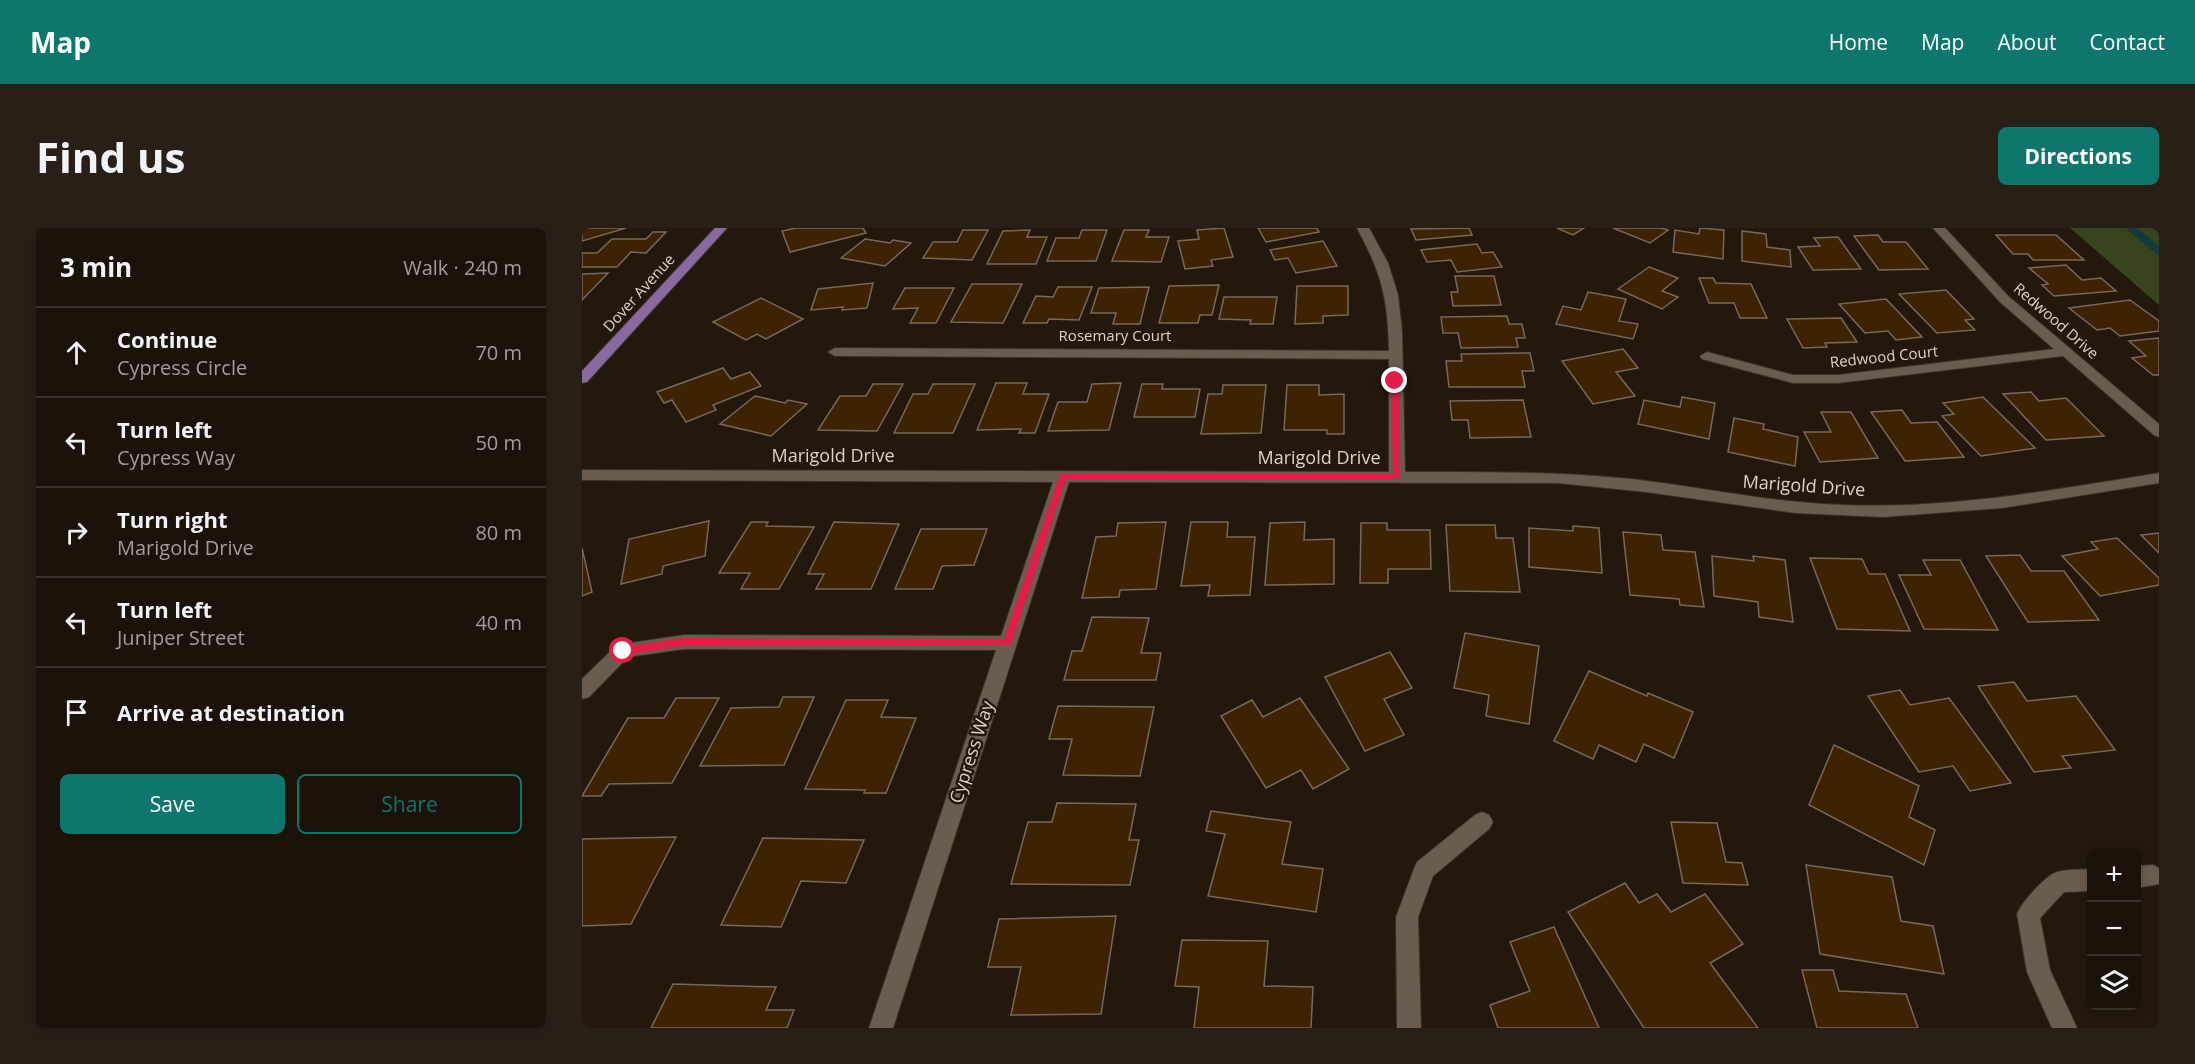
<!DOCTYPE html>
<meta charset="utf-8">
<style>
body{margin:0;font-family:"Open Sans",sans-serif;background:#282017;color:#f1f3f6}
.controls{position:absolute;right:18px;bottom:18px;display:grid;overflow:hidden;border-radius:9px;box-shadow:0 3px 9px #0003}
.controls button{width:54px;height:54px;display:grid;place-items:center;padding:0;border:0;border-bottom:2px solid #39322a;background:#1b1209;color:#f1f3f6;font:30px sans-serif}
.stop{position:absolute;width:18px;height:18px;margin:-14px;border:4px solid #e11d48;border-radius:50%;background:#fff}
.stop.end{background:#e11d48;border-color:#fff;box-shadow:0 2px 6px #0008}
.list{margin:0;padding:0;list-style:none}
h2{display:flex;justify-content:space-between;align-items:center;height:78px;margin:0;padding:0 24px;font-size:26px}
h2 small{font-size:20px;font-weight:400;color:#a09e9c}
.list li{display:grid;grid-template-columns:39px 1fr auto;gap:18px;align-items:center;box-sizing:border-box;height:90px;padding:0 24px;border-top:2px solid #39322a}
.list b{display:block;font-size:22px;white-space:nowrap}
.list p{margin:0;font-size:20px;white-space:nowrap;color:#a09e9c}
.list em{font-size:20px;font-style:normal;color:#a09e9c}
.actions{display:flex;gap:12px;padding:18px 24px}
.actions a{flex:1;padding:14px 0;border:2px solid #0f766e;border-radius:9px;text-align:center;font-size:21px;color:#0f766e}
.actions .main{background:#0f766e;color:#fff}
.icon{flex:none;width:33px;height:33px;fill:none;stroke:currentColor;stroke-width:2;stroke-linecap:round;stroke-linejoin:round}
.map{position:relative;flex:none;width:1577px;height:800px;overflow:hidden;border-radius:9px}
header{display:flex;align-items:center;gap:36px;box-sizing:border-box;height:84px;padding:0 30px;background:#0f766e;color:#fff}
header strong{font-size:28px}
nav{display:flex;gap:33px;margin-inline-start:auto;font-size:21px}
.intro{display:flex;align-items:center;justify-content:space-between;box-sizing:border-box;height:144px;padding:0 36px}
h1{margin:0;font-size:42px}
.button{padding:15px 27px;border-radius:9px;background:#0f766e;color:#fff;font-size:21px;font-weight:700}
main{display:flex;gap:36px;padding:0 36px}
aside{flex:1;background:#1b1209;border-radius:9px;box-shadow:0 3px 9px #0003}
.map>svg:first-child{display:block}
.green{fill:#37441e}
.lines{fill:none;stroke-linecap:round;stroke-linejoin:round}
.stream{stroke:#123b3b;stroke-width:8}
.building{fill:#3d2302;stroke:#77695a;stroke-width:1.5}
.minor-casing{stroke:#3a322d;stroke-width:2}
.major-casing{stroke:#3a322d;stroke-width:2}
.minor{fill:#6a5c4e;fill-rule:evenodd}
.major{fill:#8a68a2;fill-rule:evenodd}
.route{fill:#e11d48}
.labels{text-anchor:middle;stroke-width:5;stroke-linejoin:round;paint-order:stroke}
.far-street-label{font-size:15px;fill:#dbd3cb;stroke:#24180c}
.street-label{font-size:18px;fill:#dbd3cb;stroke:#24180c}
</style>
<header>
<strong>Map</strong>
<nav><a>Home</a><a>Map</a><a>About</a><a>Contact</a></nav>
</header>
<div class="intro"><h1>Find us</h1><a class="button">Directions</a></div>
<main>
<aside>
<h2>3 min<small>Walk · 240 m</small></h2>
<ul class="list">
<li><svg class="icon" aria-label="ahead" viewBox="0 0 24 24"><path d="M12 20V5M6 11l6-6 6 6"/></svg><div><b>Continue</b><p>Cypress Circle</p></div><em>70 m</em></li>
<li><svg class="icon" aria-label="left" viewBox="0 0 24 24"><path d="M17 20v-9H6M10 6l-5 5 5 5"/></svg><div><b>Turn left</b><p>Cypress Way</p></div><em>50 m</em></li>
<li><svg class="icon" aria-label="right" viewBox="0 0 24 24"><path d="M7 20v-9h11M14 6l5 5-5 5"/></svg><div><b>Turn right</b><p>Marigold Drive</p></div><em>80 m</em></li>
<li><svg class="icon" aria-label="left" viewBox="0 0 24 24"><path d="M17 20v-9H6M10 6l-5 5 5 5"/></svg><div><b>Turn left</b><p>Juniper Street</p></div><em>40 m</em></li>
<li><svg class="icon" aria-label="arrive" viewBox="0 0 24 24"><path d="M6 21V4h12l-3 4 3 4H6"/></svg><div><b>Arrive at destination</b></div></li>
</ul>
<div class="actions"><a class="main">Save</a><a>Share</a></div>
</aside>
<div class="map">
<svg width="1577" height="800" viewBox="0 0 1577 800">
<rect width="100%" height="100%" fill="#24180c"/>
<path class="green" d="M1488,0h89v77z"/>
<g class="lines">
<path class="stream" d="M1549,0l28,23"/>
</g>
<g class="building">
<path d="M5,0h39l-44,13v-12z"/>
<path d="M214,0h67l3,5 -76,19 -8,-21z"/>
<path d="M642,0l9,29 -22,3 2,6 -28,3 -7,-28 21,-2 -2,-9z"/>
<path d="M676,0h59l2,4 -53,10z"/>
<path d="M887,0l3,7 -56,5 -5,-11z"/>
<path d="M975,0h27l-11,7z"/>
<path d="M1031,0h48l7,2 -18,13z"/>
<path d="M1118,0l24,2 -1,29 -50,-7 2,-22 24,4z"/>
<path d="M381,2h25l-16,30 -49,-2 10,-16h24z"/>
<path d="M448,2l-3,7h20l-11,27h-49l16,-33z"/>
<path d="M500,2h25l-11,31h-49l9,-23h23z"/>
<path d="M542,2h25l-3,7h23l-8,25 -49,-1z"/>
<path d="M1160,3l24,3 1,13 23,3 1,17 -49,-6z"/>
<path d="M71,4h13l-20,21 -15,-1 -14,15h-35v-14h15l15,-14h34z"/>
<path d="M1296,7l5,7h23l22,27 -49,1 -25,-34z"/>
<path d="M1414,7h60l28,25h-51l-5,-6h-15z"/>
<path d="M1256,9l23,32 -48,1 -15,-23 22,-1 -6,-8z"/>
<path d="M283,11l25,4 3,-3 18,3 -26,23 -44,-8z"/>
<path d="M741,13l14,25 -41,7 -8,-15 -13,2 -5,-10z"/>
<path d="M895,16l5,9 11,-1 9,15 -45,5 -6,-12 -24,2 -6,-12z"/>
<path d="M1484,37l16,15 19,-2 15,13 -62,5 -12,-11 6,-1 -19,-16z"/>
<path d="M1067,39l29,11 -16,13 16,6 -16,12 -44,-20z"/>
<path d="M26,45l-26,27v-26z"/>
<path d="M873,48h39l7,29 -48,1 -2,-14h7z"/>
<path d="M1117,50h14l3,5 35,1 16,34h-27l-6,-15h-25z"/>
<path d="M291,55l-6,25 -25,2 1,-3 -32,3 7,-21z"/>
<path d="M390,56h50l-19,39 -52,-1z"/>
<path d="M637,57l-7,30h-12l-2,8h-39l10,-37z"/>
<path d="M715,58h51v29l-25,1v7l-28,1z"/>
<path d="M476,59h34l-13,33 -30,-1 -2,4h-24l13,-27 17,1z"/>
<path d="M567,59l-9,37h-27l3,-11h-25l8,-25z"/>
<path d="M323,60h49l-18,35h-26l8,-15 -25,1z"/>
<path d="M1364,62l28,29 -9,1 10,10 -38,3 -38,-39z"/>
<path d="M1006,64l38,7 -7,22 19,3 -5,15 -77,-15 7,-18 18,4z"/>
<path d="M642,69h53l-4,27h-23l1,-4 -32,-1z"/>
<path d="M179,70l42,21 -37,20 -9,-5 -11,6 -33,-18z"/>
<path d="M1304,71l36,38 -26,3 -8,-9 -23,2 -26,-29z"/>
<path d="M1548,72l29,21v10l-39,5 -10,-8 -13,2 -28,-22z"/>
<path d="M925,88l2,8h13l3,14h-9l2,9 -57,1 -3,-15h-15l-2,-16z"/>
<path d="M1259,90l16,24 -32,1 2,4 -24,1 -16,-29z"/>
<path d="M1577,110v37h-6l-21,-17 14,-2 -17,-15z"/>
<path d="M1041,121l15,19 -22,4 19,24 -42,8 -31,-43z"/>
<path d="M948,125l4,18h-12l3,16h-76l-3,-26h16l-1,-7z"/>
<path d="M141,140l8,11 19,-7 11,14 -48,19 3,5 -30,12 -14,-22 -8,3 -7,-11z"/>
<path d="M414,155h31l-4,11h26l-14,39h-16l2,-4 -44,1z"/>
<path d="M539,155l-12,47 -61,1 10,-29h29l5,-18z"/>
<path d="M291,156h30l-26,47 -59,-1 22,-34h26z"/>
<path d="M351,156h42l-22,49h-59l19,-39h15z"/>
<path d="M560,156h21l-1,5h38l-5,28h-61z"/>
<path d="M641,157h43l-5,48 -60,1 7,-40h14z"/>
<path d="M705,157h32v10l25,-1v40h-17v-4h-43z"/>
<path d="M1449,164l8,9 27,-3 38,38 -58,4 -43,-46z"/>
<path d="M173,168l30,7 3,-3 19,4 -36,32 -51,-12z"/>
<path d="M1100,169l33,6 -6,36 -71,-15 6,-24 36,7z"/>
<path d="M1401,169l52,51 -54,8 -39,-40 12,-2 -11,-11z"/>
<path d="M941,172l8,37 -61,1 -2,-18h-16l-2,-19z"/>
<path d="M1320,182l9,13 26,-1 27,35 -59,4 -34,-49z"/>
<path d="M1239,184h30l27,46 -58,4 -16,-30h27z"/>
<path d="M1152,190l30,6 -1,5 35,8 -3,29 -67,-14z"/>
<path d="M127,293l-4,35 -42,10 -1,8 -41,10 8,-45z"/>
<path d="M169,294h17l-2,4 48,1 -35,62h-38l9,-16h-31z"/>
<path d="M252,294l65,2 -28,65h-55l8,-15h-16z"/>
<path d="M584,294l-10,67 -36,1 -1,7 -37,1 14,-61 20,-1 2,-13z"/>
<path d="M609,294h37l-1,15h28l-5,58 -42,1 2,-11 -29,1z"/>
<path d="M723,294l-1,18 30,-1v45l-69,1 5,-62z"/>
<path d="M779,295h26v7h43l1,39h-43v14h-28z"/>
<path d="M864,297h49l1,13h17l7,54 -70,-1z"/>
<path d="M991,298l26,2 3,45 -73,-6v-39l44,3z"/>
<path d="M339,301h66l-13,36 -32,1 -9,23h-38z"/>
<path d="M1041,304l38,3 2,15 32,2 9,55 -24,-2 -1,-6 -49,-4z"/>
<path d="M1577,305v20l-18,-18z"/>
<path d="M1535,310l42,40v7l-59,11 -38,-40 36,-7 -7,-7z"/>
<path d="M0,320l10,44 -10,4z"/>
<path d="M1438,327l11,16h33l35,49 -71,2 -42,-66z"/>
<path d="M1130,328l42,5 -1,-5 32,4 8,62 -34,-5 -1,-15 -44,-6z"/>
<path d="M1228,330l52,1 7,15h16l25,57 -73,-2z"/>
<path d="M1341,332h37l38,70 -74,-1 -25,-54h32z"/>
<path d="M510,389l57,1 -8,35h20l-5,27h-92l8,-29h10z"/>
<path d="M883,405l74,13 -10,78 -43,-8 3,-21 -35,-7z"/>
<path d="M808,424l22,36 -28,11 20,36 -39,16 -40,-74z"/>
<path d="M1007,443l58,25 1,-3 45,19 -19,46 -30,-14 -8,18 -37,-17 -6,14 -39,-18z"/>
<path d="M1432,454l13,19 49,-5 39,54 -53,6 9,12 -37,4 -56,-86z"/>
<path d="M1318,462l10,15 39,-7 62,85 -41,8 -17,-25 -34,6 -51,-76z"/>
<path d="M201,469h31l-30,68 -84,1 31,-58 48,-1z"/>
<path d="M94,470h43l-47,85 -63,1 -8,12h-19l46,-78h36z"/>
<path d="M718,470l49,71 -36,20 -12,-19 -35,18 -45,-72 31,-16 11,17z"/>
<path d="M264,472h42l-7,17 35,1 -30,75h-22l1,-3 -60,-1z"/>
<path d="M476,478l96,1 -14,69 -77,-1 9,-36h-23z"/>
<path d="M1252,517l85,41 -10,31 26,13 -11,35 -115,-60z"/>
<path d="M475,575l79,1 -7,36h10l-9,45 -119,-1 17,-62h24z"/>
<path d="M629,583l80,11 -9,42 41,5 -7,43 -108,-16 17,-62 -19,-3z"/>
<path d="M1089,594l46,1 9,39 16,1 6,22 -65,-2z"/>
<path d="M94,609l-45,87 -49,2v-87z"/>
<path d="M181,610l101,2 -18,43 -45,-2 -20,46 -60,-2z"/>
<path d="M1224,637l86,12 9,44 32,5 11,48 -124,-20z"/>
<path d="M1043,655l14,20 18,-9 14,18 34,-18 38,50 -33,19 48,65h-114l-76,-116z"/>
<path d="M534,688l-15,98 -90,1 10,-48h-33l11,-48z"/>
<path d="M972,699l45,101h-101l-8,-23 40,-14 -20,-49z"/>
<path d="M600,712l86,1 -4,45 49,1 -2,41h-117l5,-41 -24,-1z"/>
<path d="M1220,742h31l6,21 67,3 12,34h-101z"/>
<path d="M91,756l103,3 -10,23h28l-7,18h-136z"/>
</g>
<g class="lines">
<g class="minor-casing">
<g id="minor">
<path d="M775,0h12l19,35 10,32 4,36 3,141c75,0 151,-1 226,7 71,8 141,24 212,26 106,4 212,-15 316,-32v10l-157,25 -119,9 -87,-4 -150,-21 -88,-9 -489,-1 -176,546h-24l127,-378 -312,-1 -56,8 -39,40 -7,2v-20l35,-34 67,-10 317,1 52,-154 -471,-2v-10l807,2v-113l-554,-3 -7,-4 7,-4 554,3c-1,-52 -7,-77 -32,-123z"/>
<path d="M1351,0h12l63,68 151,128v13l-5,-2 -91,-79 -225,27h-45l-91,-24 -2,-3 7,-4 86,23h45l216,-26 -54,-47z"/>
<path d="M900,584l7,3 4,7 -4,7 -56,47 -15,41 3,111h-24l-1,-111 18,-48 3,-7 58,-47z"/>
<path d="M1571,637l6,3v16l-23,4v-22z"/>
<path d="M1510,641v22l-28,1 -24,26 10,52 27,58h-25l-25,-56 -10,-58c4,-11 29,-39 40,-42 11,-3 24,-2 35,-3z"/>
</g>
</g>
<g class="major-casing">
<path id="major" d="M133,0h12l-140,154 -5,1v-12z"/>
</g>
<use href="#minor" class="minor"/>
<use href="#major" class="major"/>
</g>
<path class="route" d="M813,151l4,2 1,98h-334l-55,166 -327,1 -61,9 -5,-4 5,-4 61,-9 320,1 56,-165h333l-2,-93z"/>
<g class="labels">
<g class="far-street-label">
<text transform="translate(57 65) rotate(-48)" y="5">Dover Avenue</text>
<text transform="translate(1474 93) rotate(41)" y="5">Redwood Drive</text>
<text x="533" y="113">Rosemary Court</text>
<text transform="translate(1302 129) rotate(-6)" y="5">Redwood Court</text>
</g>
<g class="street-label">
<text x="251" y="234">Marigold Drive</text>
<text x="737" y="236">Marigold Drive</text>
<text transform="translate(1222 258) rotate(4)" y="6">Marigold Drive</text>
<text transform="translate(390 524) rotate(-72)" y="6">Cypress Way</text>
</g>
</g>
</svg>
<div class="controls">
<button>+</button>
<button>−</button>
<button><svg class="icon" aria-label="layers" viewBox="0 0 24 24"><path d="M12 4l9 5-9 5-9-5zM3 14l9 5 9-5"/></svg></button>
</div>
<div class="stop" style="left:41px;top:423px"></div>
<div class="stop end" style="left:813px;top:153px"></div>
</div>
</main>
